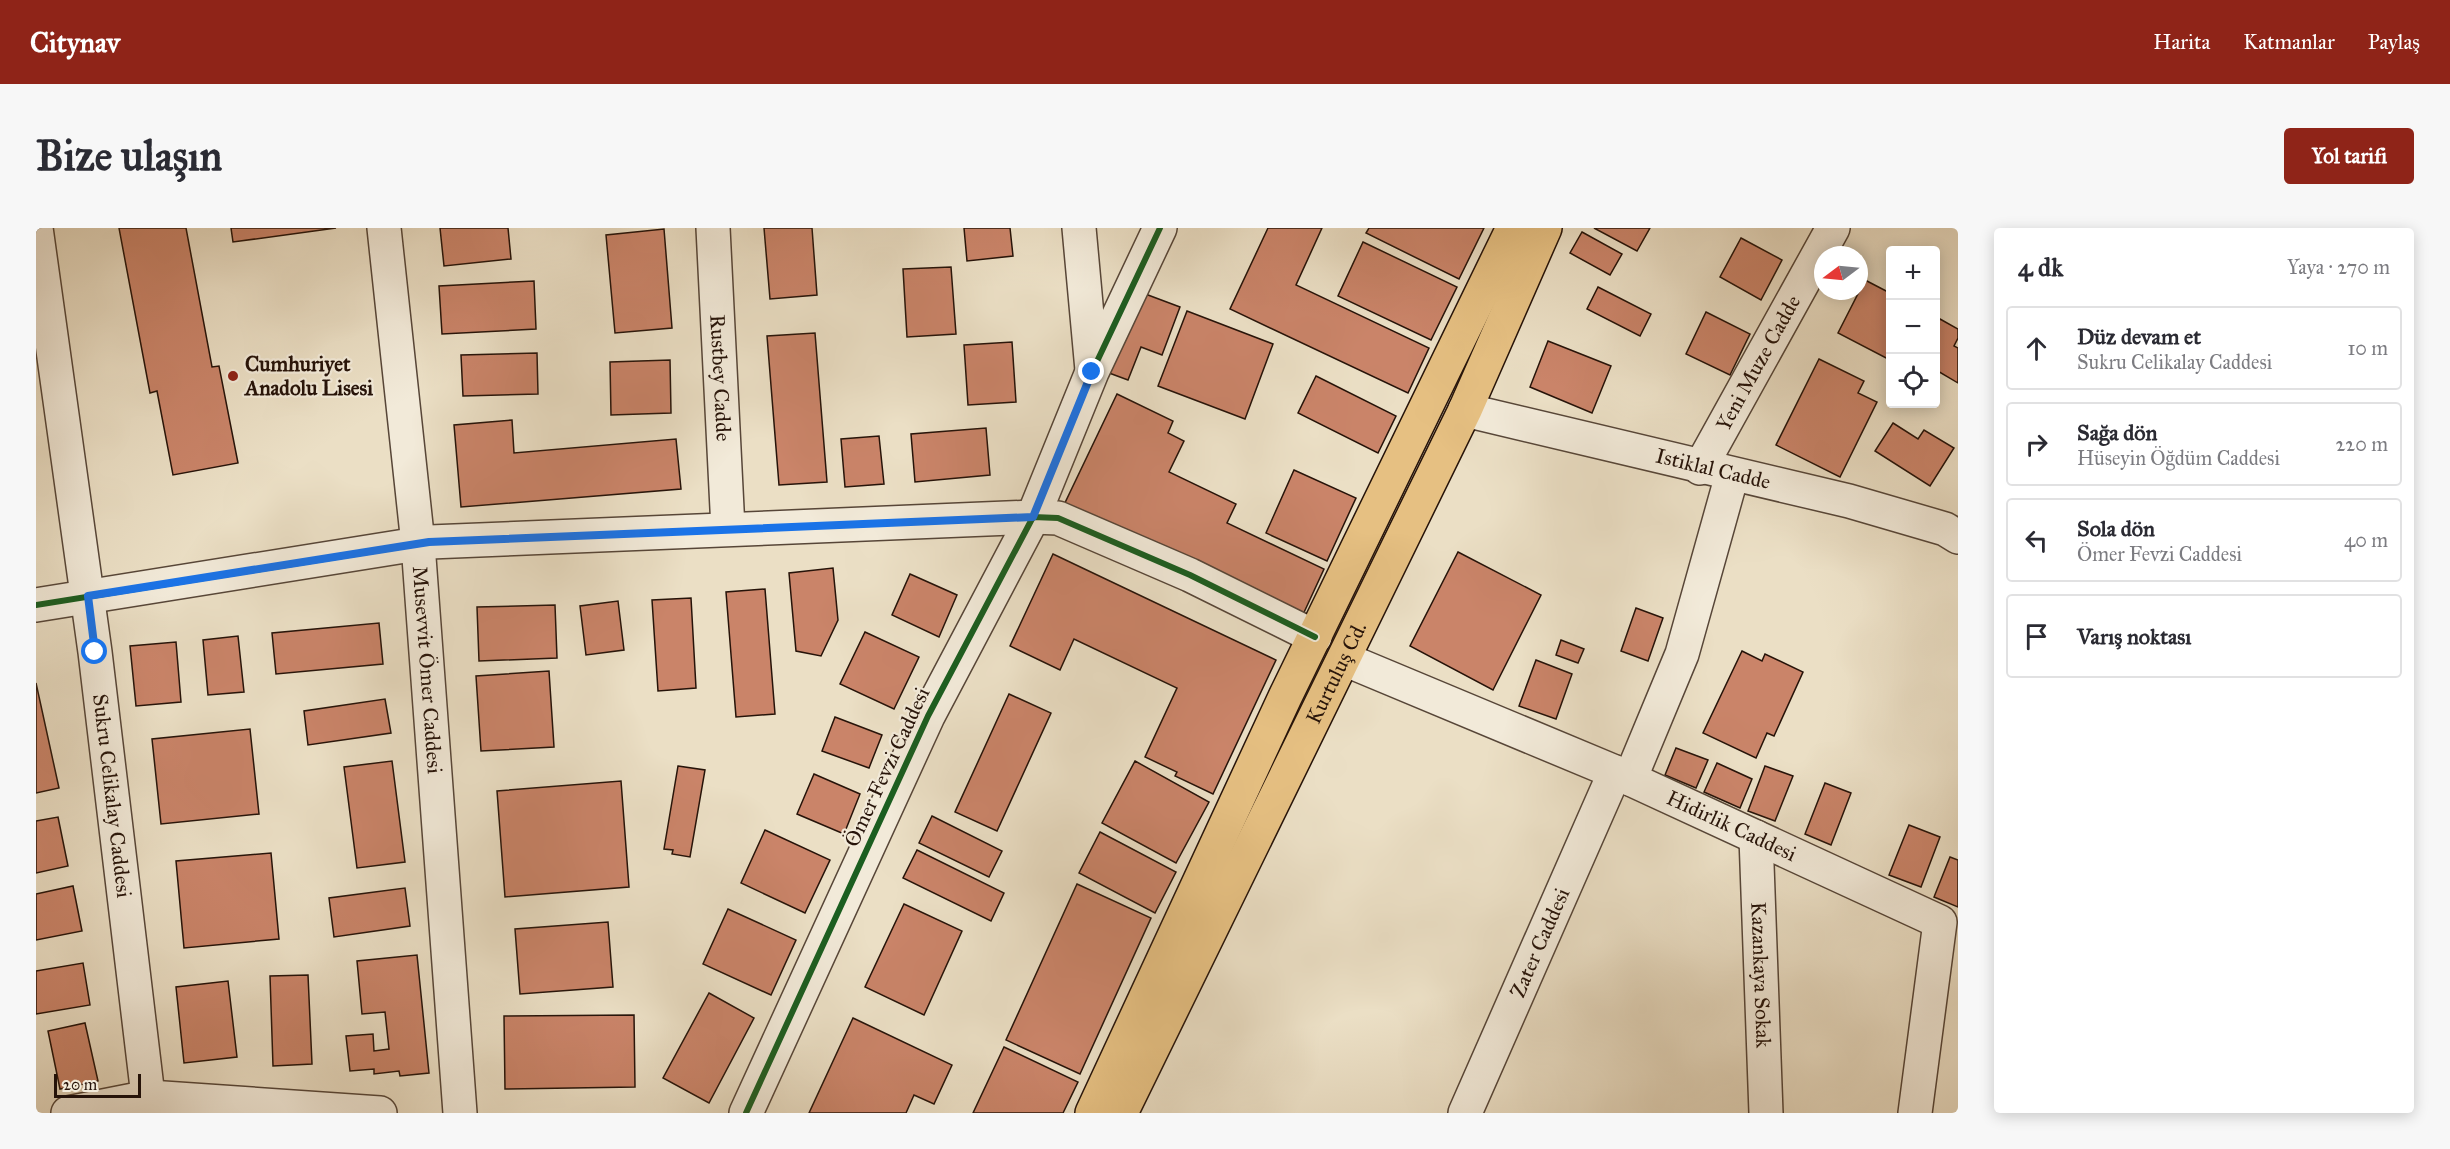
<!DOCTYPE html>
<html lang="tr">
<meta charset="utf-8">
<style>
body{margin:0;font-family:"IM FELL Great Primer",serif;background:#f7f7f7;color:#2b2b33}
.controls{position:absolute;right:18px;top:18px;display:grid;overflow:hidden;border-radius:6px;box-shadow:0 3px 15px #0003}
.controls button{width:54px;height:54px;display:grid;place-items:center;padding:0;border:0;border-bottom:2px solid #e1e1e2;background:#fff;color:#2b2b33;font:30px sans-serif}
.compass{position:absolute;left:1778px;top:18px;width:54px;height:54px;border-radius:50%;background:#fff;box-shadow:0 3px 15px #0003;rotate:254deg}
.scale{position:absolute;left:18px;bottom:15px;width:87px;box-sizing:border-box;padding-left:6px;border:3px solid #261309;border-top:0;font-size:16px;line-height:21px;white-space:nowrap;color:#261309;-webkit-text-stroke:4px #f2ead9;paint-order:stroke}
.stop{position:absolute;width:18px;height:18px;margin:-14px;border:4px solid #1a73e8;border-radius:50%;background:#fff}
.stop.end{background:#1a73e8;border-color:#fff;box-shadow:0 2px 6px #0008}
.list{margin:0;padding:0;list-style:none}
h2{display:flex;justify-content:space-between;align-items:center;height:78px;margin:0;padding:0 24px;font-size:26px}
h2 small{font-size:20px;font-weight:400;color:#7c7c81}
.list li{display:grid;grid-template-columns:39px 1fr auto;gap:18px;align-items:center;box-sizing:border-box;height:84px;margin:0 12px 12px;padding:0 12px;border:2px solid #e1e1e2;border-radius:6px}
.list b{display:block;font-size:22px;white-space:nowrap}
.list p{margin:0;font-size:20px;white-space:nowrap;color:#7c7c81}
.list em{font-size:20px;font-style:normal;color:#7c7c81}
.icon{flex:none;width:33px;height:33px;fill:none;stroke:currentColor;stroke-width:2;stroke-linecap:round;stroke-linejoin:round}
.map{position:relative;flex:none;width:1922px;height:885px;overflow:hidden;border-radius:6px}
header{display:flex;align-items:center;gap:36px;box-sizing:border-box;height:84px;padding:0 30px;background:#8f2418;color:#fff}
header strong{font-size:28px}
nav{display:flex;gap:33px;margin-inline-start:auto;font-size:21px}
.intro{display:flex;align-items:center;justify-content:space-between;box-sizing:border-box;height:144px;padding:0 36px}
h1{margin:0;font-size:42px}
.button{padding:15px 27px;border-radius:6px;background:#8f2418;color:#fff;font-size:21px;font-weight:700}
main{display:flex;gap:36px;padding:0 36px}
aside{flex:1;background:#fff;border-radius:6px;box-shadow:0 3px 15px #0003}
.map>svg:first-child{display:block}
.building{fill:#ca8469;stroke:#261309;stroke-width:1.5}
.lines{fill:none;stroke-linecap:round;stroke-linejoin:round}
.minor-casing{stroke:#574638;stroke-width:36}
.major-casing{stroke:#261309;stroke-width:36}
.minor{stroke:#f2ead9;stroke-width:33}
.major{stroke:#e6c082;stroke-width:33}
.cycleway-casing{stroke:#f2ead9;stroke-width:10}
.cycleway{stroke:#1b5e20;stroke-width:6}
.route{stroke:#1a73e8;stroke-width:8}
.poi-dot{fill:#8f2418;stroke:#f2ead9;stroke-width:2}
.labels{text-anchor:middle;stroke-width:4.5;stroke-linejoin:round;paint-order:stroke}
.poi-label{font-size:21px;font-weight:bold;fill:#261309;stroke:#f2ead9;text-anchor:start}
.street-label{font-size:21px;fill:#261309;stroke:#f2ead9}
</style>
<header>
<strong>Citynav</strong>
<nav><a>Harita</a><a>Katmanlar</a><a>Paylaş</a></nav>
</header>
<div class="intro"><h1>Bize ulaşın</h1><a class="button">Yol tarifi</a></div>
<main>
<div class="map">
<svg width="1922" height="885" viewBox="0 0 1922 885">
<rect width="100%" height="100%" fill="#ebdfc5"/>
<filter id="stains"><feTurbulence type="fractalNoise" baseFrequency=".00333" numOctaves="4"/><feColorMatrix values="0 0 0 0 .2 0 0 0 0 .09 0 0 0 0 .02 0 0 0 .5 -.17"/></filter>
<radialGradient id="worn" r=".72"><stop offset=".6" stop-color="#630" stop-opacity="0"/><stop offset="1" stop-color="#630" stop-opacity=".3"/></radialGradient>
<g class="building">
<path d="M83,0h67l26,139 7,-1 19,97 -65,12 -16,-84 -7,2z"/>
<path d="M195,0h105l-103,14z"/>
<path d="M404,0h68l3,31 -67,7z"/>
<path d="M728,0h48l5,67 -47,4z"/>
<path d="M928,0h46l3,28 -46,5z"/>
<path d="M1232,0h54l-26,57 133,63 -21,45 -178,-84z"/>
<path d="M1333,0h115l-25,51 -93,-46z"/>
<path d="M1558,0h56l-13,23z"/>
<path d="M628,1l8,99 -57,5 -9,-98z"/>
<path d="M1546,4l40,22 -12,21 -40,-22z"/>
<path d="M1705,10l41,22 -21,40 -41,-23z"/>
<path d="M1327,14l94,45 -26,53 -93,-44z"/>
<path d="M915,39l5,67 -49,3 -4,-68z"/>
<path d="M1829,52l25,13v67l-52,-27z"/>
<path d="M498,53l2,48 -94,5 -3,-48z"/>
<path d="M1562,59l53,27 -11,22 -53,-27z"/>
<path d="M1096,61l48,18 -18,48 -21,-8 -13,33 -27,-10z"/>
<path d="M1151,83l86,33 -28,75 -87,-33z"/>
<path d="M1670,84l44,22 -20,41 -44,-21z"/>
<path d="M1904,91l18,10v9l-4,8 4,2v35l-22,-13v-43z"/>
<path d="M779,105l12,149 -48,3 -12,-149z"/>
<path d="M1512,113l63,25 -19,47 -62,-26z"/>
<path d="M976,114l4,60 -48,3 -4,-60z"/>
<path d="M501,125l1,41 -75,2 -2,-41z"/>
<path d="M1783,131l45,22 -6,12 19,9 -37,75 -64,-32z"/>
<path d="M634,132l1,53 -60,2 -1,-53z"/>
<path d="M1280,148l80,40 -18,37 -80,-40z"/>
<path d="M1081,166l56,27 -5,12 16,8 -15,31 67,32 -9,19 97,46 -24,52 -237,-114z"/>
<path d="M476,192l2,33 162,-14 5,50 -220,18 -7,-82z"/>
<path d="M1857,195l25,16 6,-9 30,18 -24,38 -55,-35z"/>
<path d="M950,200l4,47 -75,7 -4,-48z"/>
<path d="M843,208l5,48 -39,3 -4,-48z"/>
<path d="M1258,242l62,28 -29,63 -61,-28z"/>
<path d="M1422,324l83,43 -48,95 -83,-44z"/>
<path d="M1017,326l223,106 -63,134 -38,-18 2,-4 -32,-15 32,-69 -103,-49 -14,31 -50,-24z"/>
<path d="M797,340l5,52 -17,36 -25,-5 -7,-78z"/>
<path d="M874,346l47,21 -18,42 -47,-22z"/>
<path d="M729,361l10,125 -39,3 -10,-125z"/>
<path d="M655,370l5,90 -38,3 -6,-91z"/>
<path d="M582,373l6,49 -38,5 -6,-49z"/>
<path d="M519,377l2,53 -78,3 -2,-54z"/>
<path d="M1600,380l27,10 -15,43 -27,-10z"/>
<path d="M343,395l4,41 -107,10 -4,-41z"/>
<path d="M829,404l54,25 -25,52 -54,-25z"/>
<path d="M202,408l6,56 -36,3 -5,-55z"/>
<path d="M1525,412l23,9 -6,14 -22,-8z"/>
<path d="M140,414l5,60 -45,4 -6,-60z"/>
<path d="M1706,423l20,10 3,-7 38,18 -29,64 -7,-3 -11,25 -53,-25z"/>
<path d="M1500,432l36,14 -16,45 -37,-13z"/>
<path d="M513,443l5,76 -73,4 -5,-75z"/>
<path d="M0,455l23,105 -23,5z"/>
<path d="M973,466l42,19 -54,118 -42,-19z"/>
<path d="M349,471l6,34 -83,12 -4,-34z"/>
<path d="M799,489l47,18 -13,33 -47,-17z"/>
<path d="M214,501l9,85 -98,10 -9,-85z"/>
<path d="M1640,520l32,12 -12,28 -31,-13z"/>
<path d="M356,533l13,101 -48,6 -13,-101z"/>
<path d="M1099,533l74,41 -33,61 -74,-40z"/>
<path d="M1681,535l35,16 -12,29 -36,-16z"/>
<path d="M642,538l27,4 -15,87 -18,-3 1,-4 -9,-1z"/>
<path d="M1729,538l28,10 -18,45 -27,-10z"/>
<path d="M778,546l46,20 -16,40 -47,-20z"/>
<path d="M585,553l8,106 -124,10 -8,-106z"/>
<path d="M1789,555l26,10 -20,52 -26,-11z"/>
<path d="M896,588l70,35 -13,26 -70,-34z"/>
<path d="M22,589l10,49 -32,7v-52z"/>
<path d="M1873,597l31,12 -19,50 -32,-12z"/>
<path d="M729,602l65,30 -25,53 -64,-30z"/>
<path d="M1064,604l76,40 -21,41 -76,-40z"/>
<path d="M881,622l87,43 -13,28 -88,-43z"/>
<path d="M235,625l8,86 -95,9 -8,-87z"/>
<path d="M1914,629l8,3v47l-24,-10z"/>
<path d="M1041,656l74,34 -71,156 -74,-34z"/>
<path d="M37,658l9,45 -46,9v-46z"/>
<path d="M369,660l5,38 -76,11 -5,-39z"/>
<path d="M868,676l58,27 -38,84 -59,-28z"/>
<path d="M692,681l68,31 -25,55 -68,-31z"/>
<path d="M572,694l5,65 -93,7 -5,-65z"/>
<path d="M381,727l12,118 -29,3 -1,-5 -25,3v-5l-24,2 -4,-35 27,-2 1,17 15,-2 -4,-37 -23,2 -5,-53z"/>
<path d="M47,735l7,42 -54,9v-43z"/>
<path d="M272,747l4,89 -39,2 -3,-90z"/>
<path d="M192,753l9,76 -53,6 -8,-76z"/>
<path d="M673,765l45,25 -45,85 -46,-25z"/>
<path d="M598,787l1,72 -130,2 -1,-73z"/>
<path d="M817,790l99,47 -18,39 -20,-9 -8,18h-97z"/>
<path d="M49,795l13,58 -38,8 -12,-58z"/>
<path d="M968,819l74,35 -15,31h-90z"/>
</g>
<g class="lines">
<g class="minor-casing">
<g id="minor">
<path id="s1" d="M0,0l59,424 55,461"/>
<path id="s2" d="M348,0l34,316 42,569"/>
<path id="s3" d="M677,0l15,301"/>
<path d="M1043,0l13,142"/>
<path id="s4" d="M1429,182l384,91 96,28 13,8"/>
<path id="s5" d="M1664,240l133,-240"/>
<path d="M0,377l394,-63 603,-25 25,1 132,57 125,62"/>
<path id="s6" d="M1308,431l271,113 325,150 -25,191"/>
<path d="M1594,551l52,-125 50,-179"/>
<path id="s7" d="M1720,609l10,276"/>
<path d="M32,885l81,-16 231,16"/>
<path d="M710,885l182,-397 105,-199 59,-145 68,-144"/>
<path id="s8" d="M1429,885l150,-341"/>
</g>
</g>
<g class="major-casing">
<g id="major">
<path d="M1056,885l193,-416 228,-469"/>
<path id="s9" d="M1085,885l344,-703 80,-182"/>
</g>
</g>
<use href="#minor" class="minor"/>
<use href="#major" class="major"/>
<g class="cycleway-casing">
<g id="cycleway">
<path d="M0,377l394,-63 603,-25 25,1 132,57 125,62"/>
<path d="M710,885l182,-397 105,-199 59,-145 68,-144"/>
</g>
</g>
<use href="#cycleway" class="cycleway"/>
</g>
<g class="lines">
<path class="route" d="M59,424l-7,-56 341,-54 604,-25 59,-145"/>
</g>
<circle class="poi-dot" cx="197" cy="148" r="6"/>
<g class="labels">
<g class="poi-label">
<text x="209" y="143">Cumhuriyet<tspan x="209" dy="24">Anadolu Lisesi</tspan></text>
</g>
<g class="street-label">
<text dy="7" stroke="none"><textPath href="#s5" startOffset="120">Yeni Muze Cadde</textPath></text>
<text dy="7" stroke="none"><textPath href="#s3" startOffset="150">Rustbey Cadde</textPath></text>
<text dy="7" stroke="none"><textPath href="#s4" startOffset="255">Istiklal Cadde</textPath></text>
<text dy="7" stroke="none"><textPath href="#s2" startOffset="444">Musevvit Ömer Caddesi</textPath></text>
<text dy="7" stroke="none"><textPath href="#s9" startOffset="490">Kurtuluş Cd.</textPath></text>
<text transform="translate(851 539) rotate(-65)" y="7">Ömer Fevzi Caddesi</text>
<text dy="7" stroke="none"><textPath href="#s1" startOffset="573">Sukru Celikalay Caddesi</textPath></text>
<text dy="7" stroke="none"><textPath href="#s6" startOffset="422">Hidirlik Caddesi</textPath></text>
<text dy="7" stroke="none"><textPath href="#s8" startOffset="186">Zater Caddesi</textPath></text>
<text dy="7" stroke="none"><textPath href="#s7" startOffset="138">Kazankaya Sokak</textPath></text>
</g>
</g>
<rect width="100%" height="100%" filter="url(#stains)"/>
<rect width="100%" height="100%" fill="url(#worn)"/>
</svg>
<div class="controls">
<button>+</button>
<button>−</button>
<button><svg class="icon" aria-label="locate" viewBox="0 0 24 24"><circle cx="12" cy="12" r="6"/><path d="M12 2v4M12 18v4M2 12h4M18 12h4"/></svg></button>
</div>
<svg class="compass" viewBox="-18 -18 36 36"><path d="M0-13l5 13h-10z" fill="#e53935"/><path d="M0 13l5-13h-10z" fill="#7c7c81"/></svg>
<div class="scale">20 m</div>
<div class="stop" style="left:59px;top:424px"></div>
<div class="stop end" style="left:1056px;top:144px"></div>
</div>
<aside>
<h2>4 dk<small>Yaya · 270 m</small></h2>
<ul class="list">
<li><svg class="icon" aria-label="ahead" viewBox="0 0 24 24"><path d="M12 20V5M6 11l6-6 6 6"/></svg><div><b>Düz devam et</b><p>Sukru Celikalay Caddesi</p></div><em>10 m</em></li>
<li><svg class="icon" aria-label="right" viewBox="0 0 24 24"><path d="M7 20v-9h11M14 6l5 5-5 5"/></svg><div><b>Sağa dön</b><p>Hüseyin Öğdüm Caddesi</p></div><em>220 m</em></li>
<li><svg class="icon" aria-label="left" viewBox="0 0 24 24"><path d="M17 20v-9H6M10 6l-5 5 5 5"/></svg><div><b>Sola dön</b><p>Ömer Fevzi Caddesi</p></div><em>40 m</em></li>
<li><svg class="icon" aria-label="arrive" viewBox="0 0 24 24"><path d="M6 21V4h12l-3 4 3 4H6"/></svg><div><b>Varış noktası</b></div></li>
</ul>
</aside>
</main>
